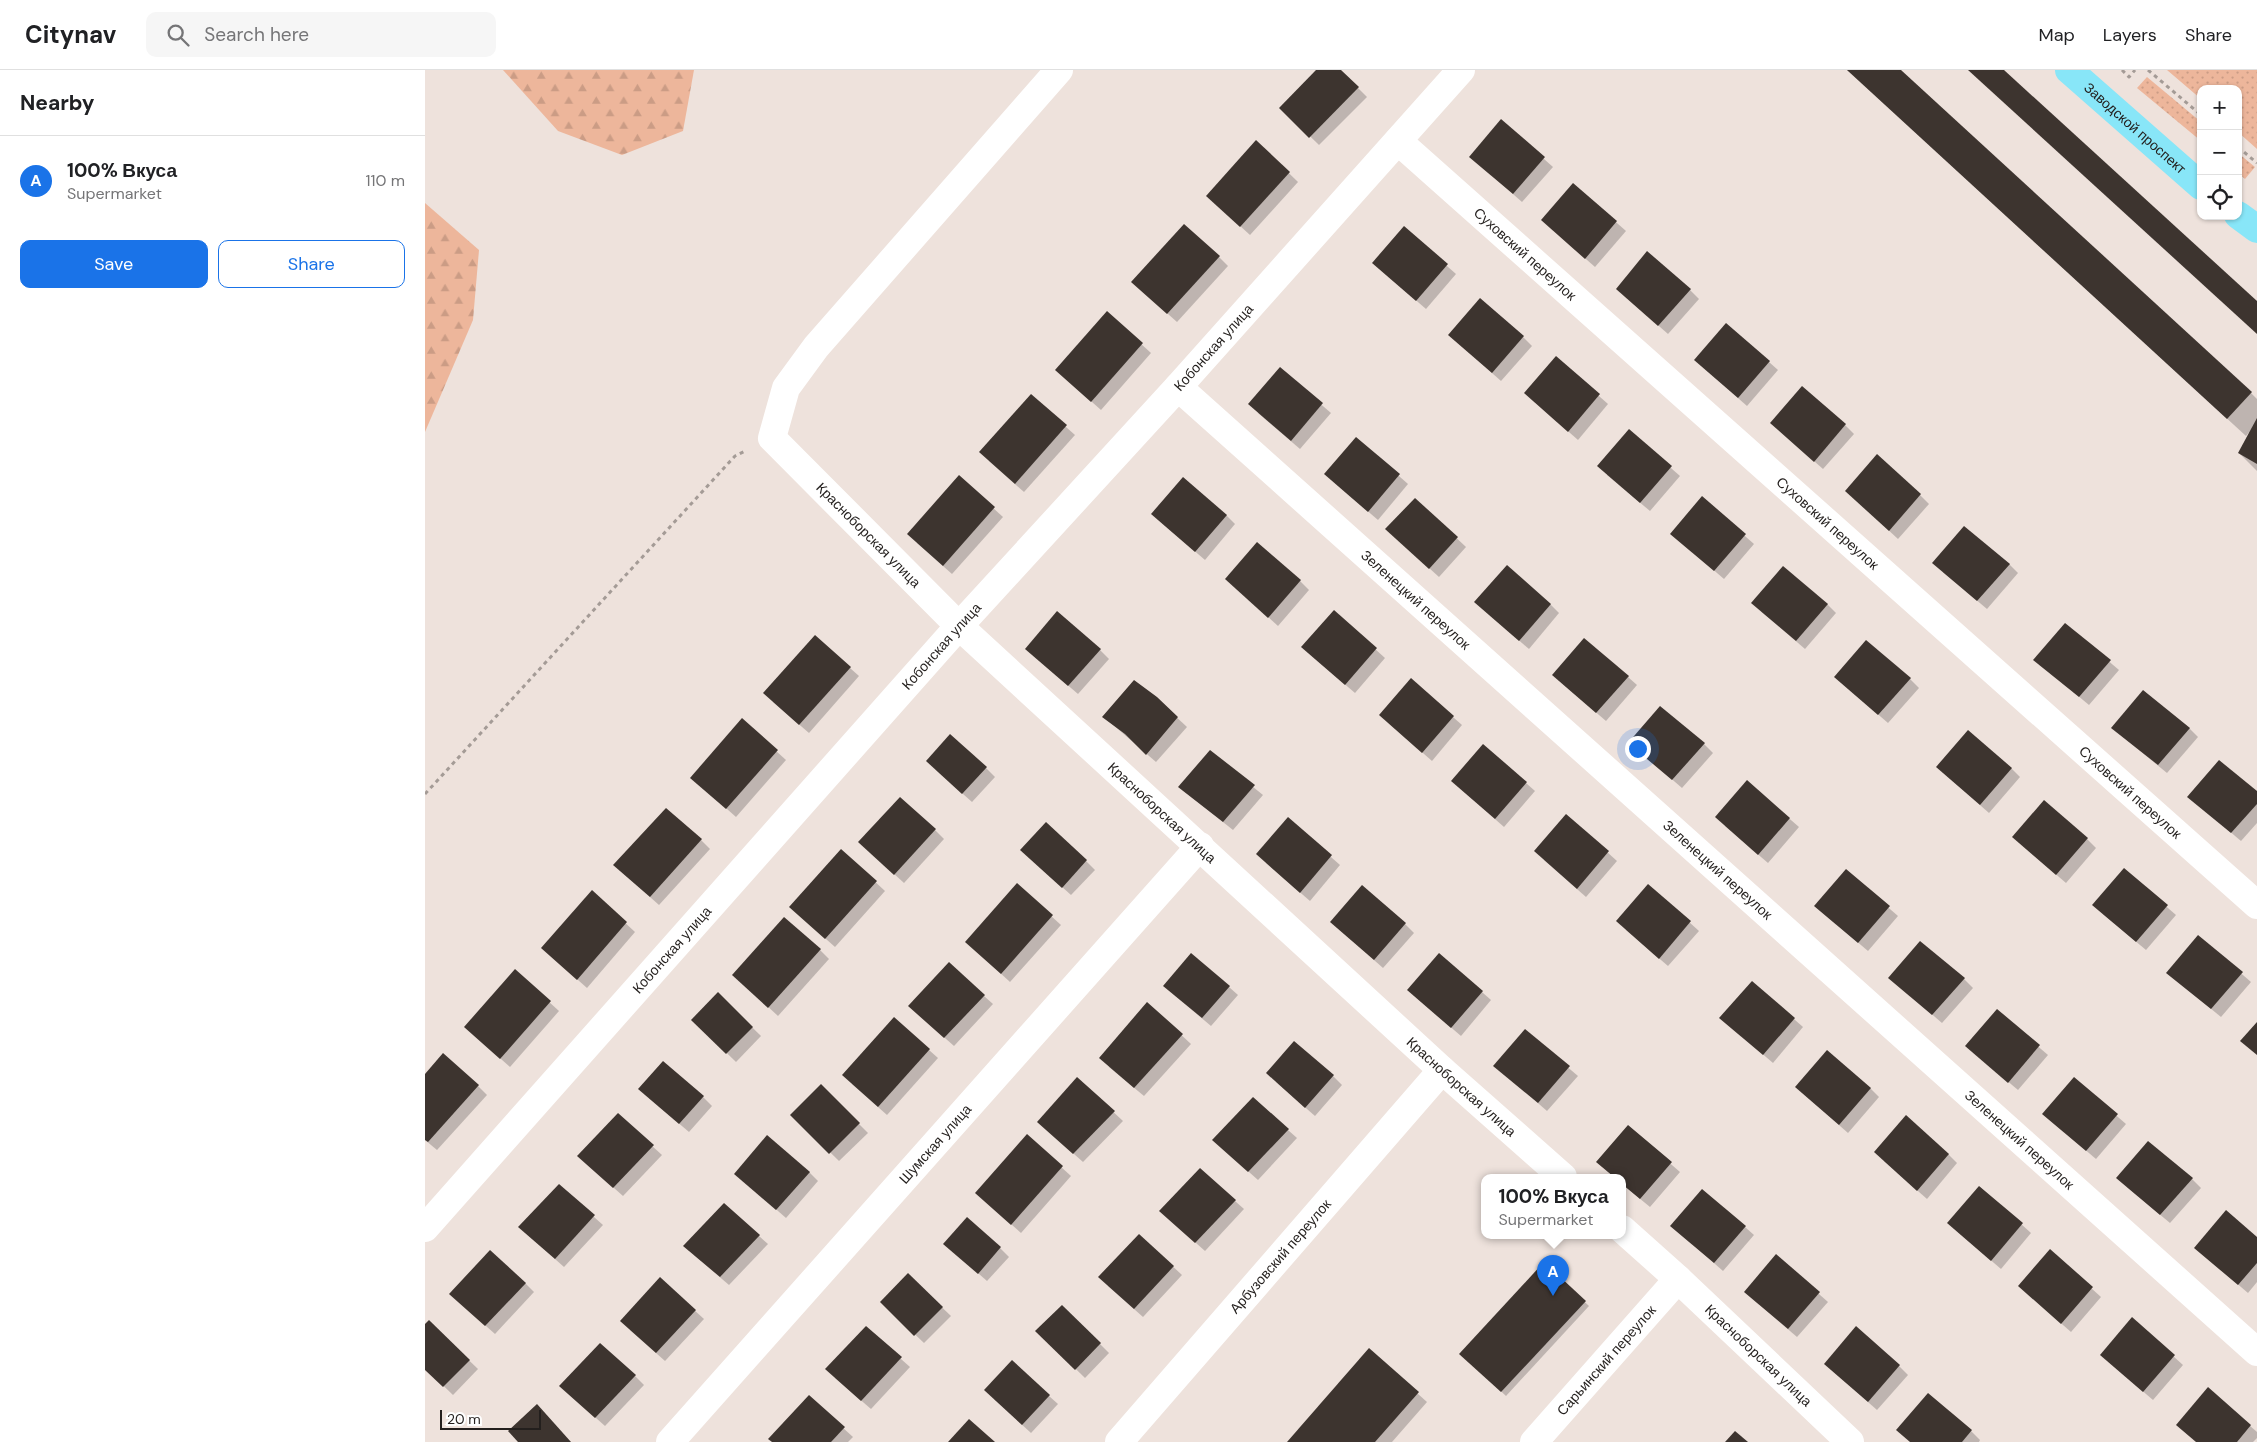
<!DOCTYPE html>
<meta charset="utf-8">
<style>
body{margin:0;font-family:"DM Sans",sans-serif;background:#f6f6f6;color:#202124}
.controls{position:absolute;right:15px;top:15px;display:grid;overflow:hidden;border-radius:10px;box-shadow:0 1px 4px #0004}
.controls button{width:45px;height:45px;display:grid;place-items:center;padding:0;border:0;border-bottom:1px solid #e0e0e0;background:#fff;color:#202124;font:25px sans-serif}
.scale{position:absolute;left:15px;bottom:12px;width:101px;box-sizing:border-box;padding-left:5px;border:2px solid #231f1d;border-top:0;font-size:14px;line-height:18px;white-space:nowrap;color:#231f1d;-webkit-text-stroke:4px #fff;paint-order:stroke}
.you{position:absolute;left:1212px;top:678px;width:18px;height:18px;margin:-12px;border:4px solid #fff;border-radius:50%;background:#1a73e8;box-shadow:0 0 0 8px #1a73e833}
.badge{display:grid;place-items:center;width:32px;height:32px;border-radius:50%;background:#1a73e8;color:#fff;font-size:16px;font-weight:700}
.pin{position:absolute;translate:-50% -41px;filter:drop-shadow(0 1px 2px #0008)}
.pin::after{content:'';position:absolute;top:26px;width:18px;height:15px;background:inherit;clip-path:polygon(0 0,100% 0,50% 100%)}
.popup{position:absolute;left:1056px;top:1104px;width:145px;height:65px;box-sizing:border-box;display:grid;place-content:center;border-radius:10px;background:#fff;filter:drop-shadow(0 1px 4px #0005);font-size:16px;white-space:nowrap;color:#757577}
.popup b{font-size:19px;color:#202124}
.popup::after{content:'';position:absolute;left:50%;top:100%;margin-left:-10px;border:10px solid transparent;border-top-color:#fff}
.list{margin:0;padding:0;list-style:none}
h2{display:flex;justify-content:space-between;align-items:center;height:65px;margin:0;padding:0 20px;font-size:21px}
h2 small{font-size:16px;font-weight:400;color:#757577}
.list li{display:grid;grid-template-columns:32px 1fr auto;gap:15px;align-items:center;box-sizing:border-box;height:90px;padding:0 20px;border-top:1px solid #e0e0e0}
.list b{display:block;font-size:19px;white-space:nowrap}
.list p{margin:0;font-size:16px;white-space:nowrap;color:#757577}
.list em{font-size:16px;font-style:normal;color:#757577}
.actions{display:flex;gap:10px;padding:15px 20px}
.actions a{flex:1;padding:11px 0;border:1px solid #1a73e8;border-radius:10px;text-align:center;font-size:18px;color:#1a73e8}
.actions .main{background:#1a73e8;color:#fff}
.icon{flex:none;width:28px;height:28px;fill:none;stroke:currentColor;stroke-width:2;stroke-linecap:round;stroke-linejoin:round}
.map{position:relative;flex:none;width:1832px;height:1372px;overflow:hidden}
header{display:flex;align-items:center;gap:30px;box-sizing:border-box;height:70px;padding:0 25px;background:#fff;border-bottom:1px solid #e0e0e0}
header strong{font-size:24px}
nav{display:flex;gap:28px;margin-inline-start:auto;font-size:18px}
.search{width:350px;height:45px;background:#f6f6f6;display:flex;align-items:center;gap:12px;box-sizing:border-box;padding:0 18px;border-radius:10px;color:#757577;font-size:19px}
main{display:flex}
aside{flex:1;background:#fff}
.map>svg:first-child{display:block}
.grass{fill:url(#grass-dots)}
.forest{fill:url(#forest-firs)}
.shadow{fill:#0003}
.building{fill:#3d342f}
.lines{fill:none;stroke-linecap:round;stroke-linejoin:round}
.path{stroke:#a49b96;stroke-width:3;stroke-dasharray:4 4;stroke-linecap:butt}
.minor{stroke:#fff;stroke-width:28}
.primary{stroke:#88e6f8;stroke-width:28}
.labels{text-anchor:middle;stroke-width:5;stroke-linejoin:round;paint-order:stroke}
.street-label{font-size:14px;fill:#231f1d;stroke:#fff}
</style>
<header>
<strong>Citynav</strong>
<div class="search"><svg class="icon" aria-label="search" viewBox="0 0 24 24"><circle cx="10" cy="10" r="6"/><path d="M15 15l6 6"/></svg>Search here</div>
<nav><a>Map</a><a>Layers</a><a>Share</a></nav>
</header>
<main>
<aside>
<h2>Nearby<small></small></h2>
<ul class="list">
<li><span class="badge">A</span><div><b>100% Вкуса</b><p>Supermarket</p></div><em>110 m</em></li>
</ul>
<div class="actions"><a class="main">Save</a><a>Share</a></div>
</aside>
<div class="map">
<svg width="1832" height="1372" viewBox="0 0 1832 1372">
<defs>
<pattern id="grass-dots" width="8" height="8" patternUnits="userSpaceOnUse" patternTransform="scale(1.25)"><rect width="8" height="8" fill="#edb69b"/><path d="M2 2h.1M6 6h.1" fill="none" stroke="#cb9c85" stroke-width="1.8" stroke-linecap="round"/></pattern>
<pattern id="forest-firs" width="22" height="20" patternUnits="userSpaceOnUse" patternTransform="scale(1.25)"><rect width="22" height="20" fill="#edb69b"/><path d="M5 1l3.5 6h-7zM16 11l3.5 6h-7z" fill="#cb9c85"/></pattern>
</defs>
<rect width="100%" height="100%" fill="#eee2dc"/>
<g class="grass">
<path d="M1742,0h90v79l-19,-17v-43h-37v10z"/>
<path d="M1722,7l54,45v19l-64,-53z"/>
<path d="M1813,83l17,14 -10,12 -7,-6z"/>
</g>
<g class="forest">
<path d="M78,0h191l-11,61 -61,24 -64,-24z"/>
<path d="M0,133l54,47 -6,70 -48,112z"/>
</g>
<g class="shadow">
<path d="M893,0h22l27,27 -48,48 -38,-37z"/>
<path d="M1422,0h53l351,323 6,6v72l-18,-18 11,-22 -4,5z"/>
<path d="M1076,51l52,46 -31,35 -42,-37z"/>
<path d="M832,72l41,40 -48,53 -34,-31z"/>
<path d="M1149,115l52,46 -31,36 -43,-38z"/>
<path d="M979,158l52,46 -30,35 -53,-46z"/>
<path d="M794,187l9,9 -51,56 -35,-31z"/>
<path d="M1265,220l9,9 -31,35 -42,-37z"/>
<path d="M682,243l44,40 -50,57 -35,-31z"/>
<path d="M1024,265l74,2 9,9 -31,35z"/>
<path d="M1131,288l52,46 -30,36 -43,-38z"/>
<path d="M1344,292l9,8 -31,36 -42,-37z"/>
<path d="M855,299l51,44 -31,36 -42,-36z"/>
<path d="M606,326l44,39 -51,57 -35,-31z"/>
<path d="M1420,355l9,9 -31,35 -42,-37z"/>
<path d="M1204,361l51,45 -30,35 -43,-36z"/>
<path d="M931,368l52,46 -30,36 -43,-37z"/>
<path d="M534,407l44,40 -51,57 -35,-31z"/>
<path d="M1495,425l9,9 -31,35 -42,-39z"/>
<path d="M1277,428l52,46 -30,35 -43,-37z"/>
<path d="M990,429l51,48 -27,30 -43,-39z"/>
<path d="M801,445l9,9 -30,36 -43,-37z"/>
<path d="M1584,494l9,9 -31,36 -44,-37z"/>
<path d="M875,511l9,9 -31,36 -42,-38z"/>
<path d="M1125,534l9,9 -30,36 -44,-38z"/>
<path d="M1402,534l9,9 -31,36 -43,-37z"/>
<path d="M909,542l51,46 -30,35 -43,-37z"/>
<path d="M1640,554l54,46 -30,35 -54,-45z"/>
<path d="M675,580l9,9 -31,35 -43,-37z"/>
<path d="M425,598l9,8 -50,57 -36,-31z"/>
<path d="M1203,607l9,8 -31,36 -43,-37z"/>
<path d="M1410,607l75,2 9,9 -31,35z"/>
<path d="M986,610l51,45 -30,36 -42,-37z"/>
<path d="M731,628l31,29 -31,35 -52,-45z"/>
<path d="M317,650l44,40 -50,57 -35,-31z"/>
<path d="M1764,658l9,9 -31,36 -45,-37z"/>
<path d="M1205,673l74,1 9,9 -31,35z"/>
<path d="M785,682l53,43 -30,35 -54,-43z"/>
<path d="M561,698l9,9 -23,25 -36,-32z"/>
<path d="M1586,698l9,9 -31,36 -42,-37z"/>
<path d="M1322,712l52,45 -31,36 -43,-37z"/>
<path d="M1101,713l9,8 -31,36 -42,-37z"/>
<path d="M1832,722v31l-16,18 -52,-44z"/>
<path d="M1141,745l51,46 -31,36 -42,-37z"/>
<path d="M863,749l52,46 -30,36 -44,-38z"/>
<path d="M510,760l9,9 -40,44 -35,-32z"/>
<path d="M1662,769l9,9 -30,35 -43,-37z"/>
<path d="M276,770l9,9 -51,56 -35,-31z"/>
<path d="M416,780l44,41 -50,56 -35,-31z"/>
<path d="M606,789l55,2 9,9 -24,25z"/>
<path d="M1699,800l52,45 -30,35 -43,-36z"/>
<path d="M1421,801l52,45 -30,35 -53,-45z"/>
<path d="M592,815l44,40 -51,57 -35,-32z"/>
<path d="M1223,815l51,46 -31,35 -42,-36z"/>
<path d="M167,822l43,40 -48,56 -35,-31z"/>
<path d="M906,852l74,2 9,9 -31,35z"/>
<path d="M1774,867l52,45 -30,35 -44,-36z"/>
<path d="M395,880l9,9 -51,57 -35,-32z"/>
<path d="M1015,885l51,45 -30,36 -43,-37z"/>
<path d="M90,901l44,40 -49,56 -35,-31z"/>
<path d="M1465,908l74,1 9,9 -31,35z"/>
<path d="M1327,912l51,45 -30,36 -43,-37z"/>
<path d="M804,917l9,8 -27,31 -38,-32z"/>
<path d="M293,924l43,42 -25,26 -43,-42z"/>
<path d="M559,926l9,8 -39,42 -35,-31z"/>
<path d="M723,934l43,40 -47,52 -35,-29z"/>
<path d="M1572,941l51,44 -30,35 -52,-44z"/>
<path d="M1100,961l53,45 -31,35 -52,-45z"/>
<path d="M504,980l9,8 -51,57 -35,-31z"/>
<path d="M0,1005l53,11 9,9 -50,55 -12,-10z"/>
<path d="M908,1006l9,9 -27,31 -39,-34z"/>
<path d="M653,1009l45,42 -40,41 -35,-31z"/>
<path d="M1649,1009l52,45 -30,35 -53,-45z"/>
<path d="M396,1016l47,47 -29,28 -47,-46z"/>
<path d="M1445,1018l9,9 -31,36 -42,-37z"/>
<path d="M278,1027l9,9 -23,26 -40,-34z"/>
<path d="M193,1045l44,40 -39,41 -35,-31z"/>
<path d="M1203,1057l52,45 -30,35 -28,-23v-7h-8l-16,-15z"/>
<path d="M863,1060l9,8 -39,42 -35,-31z"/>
<path d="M602,1066l44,40 -50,57 -35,-31z"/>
<path d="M1523,1084l9,9 -30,36 -43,-38z"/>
<path d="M384,1102l9,9 -32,37 -50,-44z"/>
<path d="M1767,1109l9,9 -31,35 -43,-36z"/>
<path d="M134,1116l44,39 -39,42 -35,-31z"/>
<path d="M1555,1117l51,46 -30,36 -43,-37z"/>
<path d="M810,1131l9,8 -39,42 -35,-31z"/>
<path d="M1247,1156l73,1 9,8 -31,36z"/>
<path d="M714,1165l43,40 -39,42 -35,-31z"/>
<path d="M334,1166l9,8 -39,41 -35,-30z"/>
<path d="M1832,1168v44l-9,11 -43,-37z"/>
<path d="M575,1178l9,9 -22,24 -33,-29z"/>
<path d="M1625,1181l51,46 -30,35 -42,-37z"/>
<path d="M1351,1186l52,46 -31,35 -43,-37z"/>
<path d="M1119,1194l45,42 -83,90 -45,-42z"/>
<path d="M483,1205l43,41 -27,27 -43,-41z"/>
<path d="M235,1209l44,40 -39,42 -35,-31z"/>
<path d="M100,1213l9,9 -39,42 -35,-31z"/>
<path d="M637,1236l47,47 -24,25 -48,-47z"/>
<path d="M1707,1249l51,46 -30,35 -43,-37z"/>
<path d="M4,1252l49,47 -25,26 -28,-27v-43z"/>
<path d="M441,1258l44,39 -39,42 -36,-31z"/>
<path d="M944,1280l58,52 -35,40h-104z"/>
<path d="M1474,1296l9,9 -31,35 -43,-38z"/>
<path d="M210,1306l9,9 -39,41 -35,-31z"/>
<path d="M1783,1319l49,43v6l-4,4h-57z"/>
<path d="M1503,1325l43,36 9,9 -1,2h-69z"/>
<path d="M624,1326l9,8 -27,29 -37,-34z"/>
<path d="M384,1327l44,40 -5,5h-75z"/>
</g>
<g class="building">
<path d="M891,0h25l18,17 -50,51 -30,-30z"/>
<path d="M1422,0h54l351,322 -25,27z"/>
<path d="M1543,0h36l253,231v33z"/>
<path d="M1076,49l44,38 -32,37 -44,-37z"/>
<path d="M831,70l34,32 -50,55 -34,-31z"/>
<path d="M1148,113l44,38 -32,38 -44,-39z"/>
<path d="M759,154l36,32 -53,58 -36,-32z"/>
<path d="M979,156l44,38 -32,37 -44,-38z"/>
<path d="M1222,181l44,38 -33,37 -42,-37z"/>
<path d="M1055,228l44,38 -32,37 -44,-38z"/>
<path d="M682,241l36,32 -52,59 -36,-32z"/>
<path d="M1301,253l44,38 -32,37 -44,-38z"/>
<path d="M1131,286l44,38 -32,38 -44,-39z"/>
<path d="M855,297l43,36 -32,38 -43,-37z"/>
<path d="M1377,316l44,38 -32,38 -44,-39z"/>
<path d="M606,324l36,31 -52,59 -36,-32z"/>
<path d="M1832,348v46l-19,-11z"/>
<path d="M1204,359l43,37 -32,37 -43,-37z"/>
<path d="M931,367l44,37 -32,38 -44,-38z"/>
<path d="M1452,384l44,40 -32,37 -44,-40z"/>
<path d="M534,405l36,32 -52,59 -36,-32z"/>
<path d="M758,407l44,38 -32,37 -44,-38z"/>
<path d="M1277,426l44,38 -32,37 -44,-37z"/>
<path d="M990,428l43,39 -29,32 -44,-40z"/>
<path d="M1539,456l46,38 -33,37 -45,-38z"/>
<path d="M832,472l44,38 -33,38 -43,-39z"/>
<path d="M1082,495l44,39 -32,37 -45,-39z"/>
<path d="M1358,496l45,38 -32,37 -45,-38z"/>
<path d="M909,540l43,38 -32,37 -44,-38z"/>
<path d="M632,541l44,38 -33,37 -43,-37z"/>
<path d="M1640,553l46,37 -32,37 -46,-37z"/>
<path d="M390,565l36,32 -52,58 -36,-32z"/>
<path d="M1159,568l45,38 -33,37 -44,-38z"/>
<path d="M1441,570l45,38 -33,37 -44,-38z"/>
<path d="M986,608l43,38 -32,37 -43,-38z"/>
<path d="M709,610l23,17 21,20 -32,38 -21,-21 -23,-17z"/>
<path d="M1718,620l47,38 -32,37 -47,-37z"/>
<path d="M1235,636l45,37 -33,37 -44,-37z"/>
<path d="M317,648l36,32 -52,59 -36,-31z"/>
<path d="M1543,660l44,38 -32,37 -44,-38z"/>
<path d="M525,664l37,33 -25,27 -36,-33z"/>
<path d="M1058,674l44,38 -32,37 -44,-38z"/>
<path d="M785,680l45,35 -32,37 -45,-35z"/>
<path d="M1794,690l38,31v13l-26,29 -44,-36z"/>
<path d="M1322,710l43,38 -32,37 -43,-38z"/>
<path d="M475,727l36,32 -42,46 -36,-33z"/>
<path d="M1619,730l44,38 -32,37 -44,-38z"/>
<path d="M241,738l36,31 -52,58 -37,-32z"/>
<path d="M1141,744l43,37 -32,38 -43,-38z"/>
<path d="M863,747l44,38 -32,38 -44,-39z"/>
<path d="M621,752l41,38 -25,28 -42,-38z"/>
<path d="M416,779l36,32 -52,58 -36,-32z"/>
<path d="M1699,798l44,37 -32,37 -44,-37z"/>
<path d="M1421,799l44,37 -32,37 -44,-37z"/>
<path d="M592,813l36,32 -52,59 -36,-32z"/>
<path d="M1223,814l43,37 -32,38 -43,-38z"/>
<path d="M937,815l44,38 -32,37 -44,-38z"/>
<path d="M167,820l35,32 -50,58 -36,-32z"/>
<path d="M359,847l37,32 -53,59 -36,-33z"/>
<path d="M1773,865l45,37 -32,37 -45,-36z"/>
<path d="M1495,871l45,37 -33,37 -44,-37z"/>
<path d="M766,883l39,33 -28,32 -39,-32z"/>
<path d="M1014,883l44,38 -32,37 -44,-38z"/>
<path d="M524,892l36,33 -41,43 -36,-32z"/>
<path d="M90,899l36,32 -51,58 -36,-32z"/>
<path d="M1327,911l43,37 -32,37 -44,-37z"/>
<path d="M293,922l35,35 -27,27 -35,-34z"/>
<path d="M722,932l36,32 -49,54 -35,-30z"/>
<path d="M1572,939l43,36 -32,38 -43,-37z"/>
<path d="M469,947l36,32 -52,58 -36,-32z"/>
<path d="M1832,952v33l-17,-14z"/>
<path d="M1100,959l45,37 -32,37 -45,-37z"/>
<path d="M869,971l40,34 -29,33 -39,-35z"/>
<path d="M1402,980l44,38 -32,37 -44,-38z"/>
<path d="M18,983l36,32 -51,57 -3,-2v-66z"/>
<path d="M238,991l41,35 -25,28 -41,-35z"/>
<path d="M652,1007l38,34 -42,43 -36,-32z"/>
<path d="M1649,1007l44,37 -32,37 -44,-37z"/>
<path d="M396,1014l39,39 -31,31 -39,-39z"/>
<path d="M828,1027l36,32 -41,43 -36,-32z"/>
<path d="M193,1043l36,32 -41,43 -36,-32z"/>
<path d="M1481,1045l43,39 -32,37 -43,-39z"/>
<path d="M1203,1055l44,37 -32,37 -18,-15v-7h-8l-18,-15z"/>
<path d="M602,1064l36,32 -52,59 -36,-32z"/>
<path d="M342,1065l43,37 -34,38 -42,-36z"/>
<path d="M1723,1071l45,37 -33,37 -44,-37z"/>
<path d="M775,1098l36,32 -41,43 -36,-32z"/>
<path d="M134,1114l36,31 -40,44 -37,-32z"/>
<path d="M1554,1116l44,37 -32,38 -44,-38z"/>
<path d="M1277,1119l44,37 -32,37 -44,-37z"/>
<path d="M299,1133l36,32 -40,42 -37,-31z"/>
<path d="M1801,1140l31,27v26l-19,22 -44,-37z"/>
<path d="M542,1147l34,30 -23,27 -35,-30z"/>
<path d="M714,1164l35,32 -40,43 -36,-32z"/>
<path d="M1625,1179l43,38 -32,37 -43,-38z"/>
<path d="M65,1180l36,33 -41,43 -36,-32z"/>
<path d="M1351,1184l44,38 -32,37 -44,-37z"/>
<path d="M1119,1192l42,39 -85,91 -42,-38z"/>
<path d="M483,1203l35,34 -29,29 -34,-34z"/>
<path d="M235,1207l36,33 -40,43 -36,-32z"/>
<path d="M637,1235l39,38 -26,27 -40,-39z"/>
<path d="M1707,1247l43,38 -32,37 -43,-37z"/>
<path d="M4,1250l41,40 -27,27 -18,-17v-46z"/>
<path d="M441,1256l36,31 -41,44 -36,-32z"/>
<path d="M1431,1256l44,39 -32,37 -44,-38z"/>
<path d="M175,1273l36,32 -41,43 -36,-32z"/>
<path d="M944,1278l50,44 -44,50h-88z"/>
<path d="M587,1290l38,35 -28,30 -38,-35z"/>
<path d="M1783,1317l43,38 -14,17h-41l-20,-17z"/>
<path d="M1503,1323l44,37 -10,12h-52l-14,-12z"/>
<path d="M384,1325l36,32 -14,15h-59l-4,-3z"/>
<path d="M112,1334l34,38h-53l-10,-11z"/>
<path d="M544,1349l26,23h-47z"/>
<path d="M1310,1361l13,11h-23z"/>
</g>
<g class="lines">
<g class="path">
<path d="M1697,0l7,7 6,-7"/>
<path d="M1723,0l53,45"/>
<path d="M1813,77l19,16"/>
<path d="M0,724l310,-338 10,-5"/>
</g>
<g class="minor">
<path id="s1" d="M634,0l-243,277 -30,41 -14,50 187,188 483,444 121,107"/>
<path id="s2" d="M973,71l859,764"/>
<path id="s3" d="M753,317l1079,965"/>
<path id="s4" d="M0,1158l534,-602 219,-239 283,-317"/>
<path id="s5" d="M1197,1159l56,50 172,163"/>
<path id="s6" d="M245,1372l530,-596"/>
<path id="s7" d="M694,1372l323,-372"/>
<path id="s8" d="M1109,1372l144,-163"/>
</g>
<g class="primary">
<path id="s9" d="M1644,0l132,116"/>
<path d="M1813,145l19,14"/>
</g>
</g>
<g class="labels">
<g class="street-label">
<text dy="5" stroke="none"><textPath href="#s9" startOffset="88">Заводской проспект</textPath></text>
<text dy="5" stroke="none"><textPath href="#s2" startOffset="170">Суховский переулок</textPath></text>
<text dy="5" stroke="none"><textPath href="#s4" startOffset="1182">Кобонская улица</textPath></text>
<text dy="5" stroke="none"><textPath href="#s2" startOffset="575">Суховский переулок</textPath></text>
<text dy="5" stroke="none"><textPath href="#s1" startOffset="608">Красноборская улица</textPath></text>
<text dy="5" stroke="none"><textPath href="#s3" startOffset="319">Зеленецкий переулок</textPath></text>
<text dy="5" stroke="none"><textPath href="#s4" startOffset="778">Кобонская улица</textPath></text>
<text dy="5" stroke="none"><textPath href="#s2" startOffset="980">Суховский переулок</textPath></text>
<text dy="5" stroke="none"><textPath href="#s1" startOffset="1012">Красноборская улица</textPath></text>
<text dy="5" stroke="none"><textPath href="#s3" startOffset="724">Зеленецкий переулок</textPath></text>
<text dy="5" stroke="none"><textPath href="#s4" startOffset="372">Кобонская улица</textPath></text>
<text dy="5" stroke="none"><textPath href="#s1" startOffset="1418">Красноборская улица</textPath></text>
<text dy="5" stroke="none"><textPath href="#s3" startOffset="1129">Зеленецкий переулок</textPath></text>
<text dy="5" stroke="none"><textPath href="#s6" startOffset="399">Шумская улица</textPath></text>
<text dy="5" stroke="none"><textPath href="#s7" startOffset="246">Арбузовский переулок</textPath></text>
<text dy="5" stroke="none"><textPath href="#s5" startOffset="186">Красноборская улица</textPath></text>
<text dy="5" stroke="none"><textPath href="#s8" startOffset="109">Сарьинский переулок</textPath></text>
</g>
</g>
</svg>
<div class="controls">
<button>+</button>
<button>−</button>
<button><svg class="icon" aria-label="locate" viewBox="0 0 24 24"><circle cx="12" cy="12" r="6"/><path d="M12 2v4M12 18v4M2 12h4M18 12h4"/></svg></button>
</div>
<div class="scale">20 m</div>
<div class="you"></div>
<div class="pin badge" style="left:1128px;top:1226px">A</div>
<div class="popup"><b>100% Вкуса</b>Supermarket</div>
</div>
</main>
